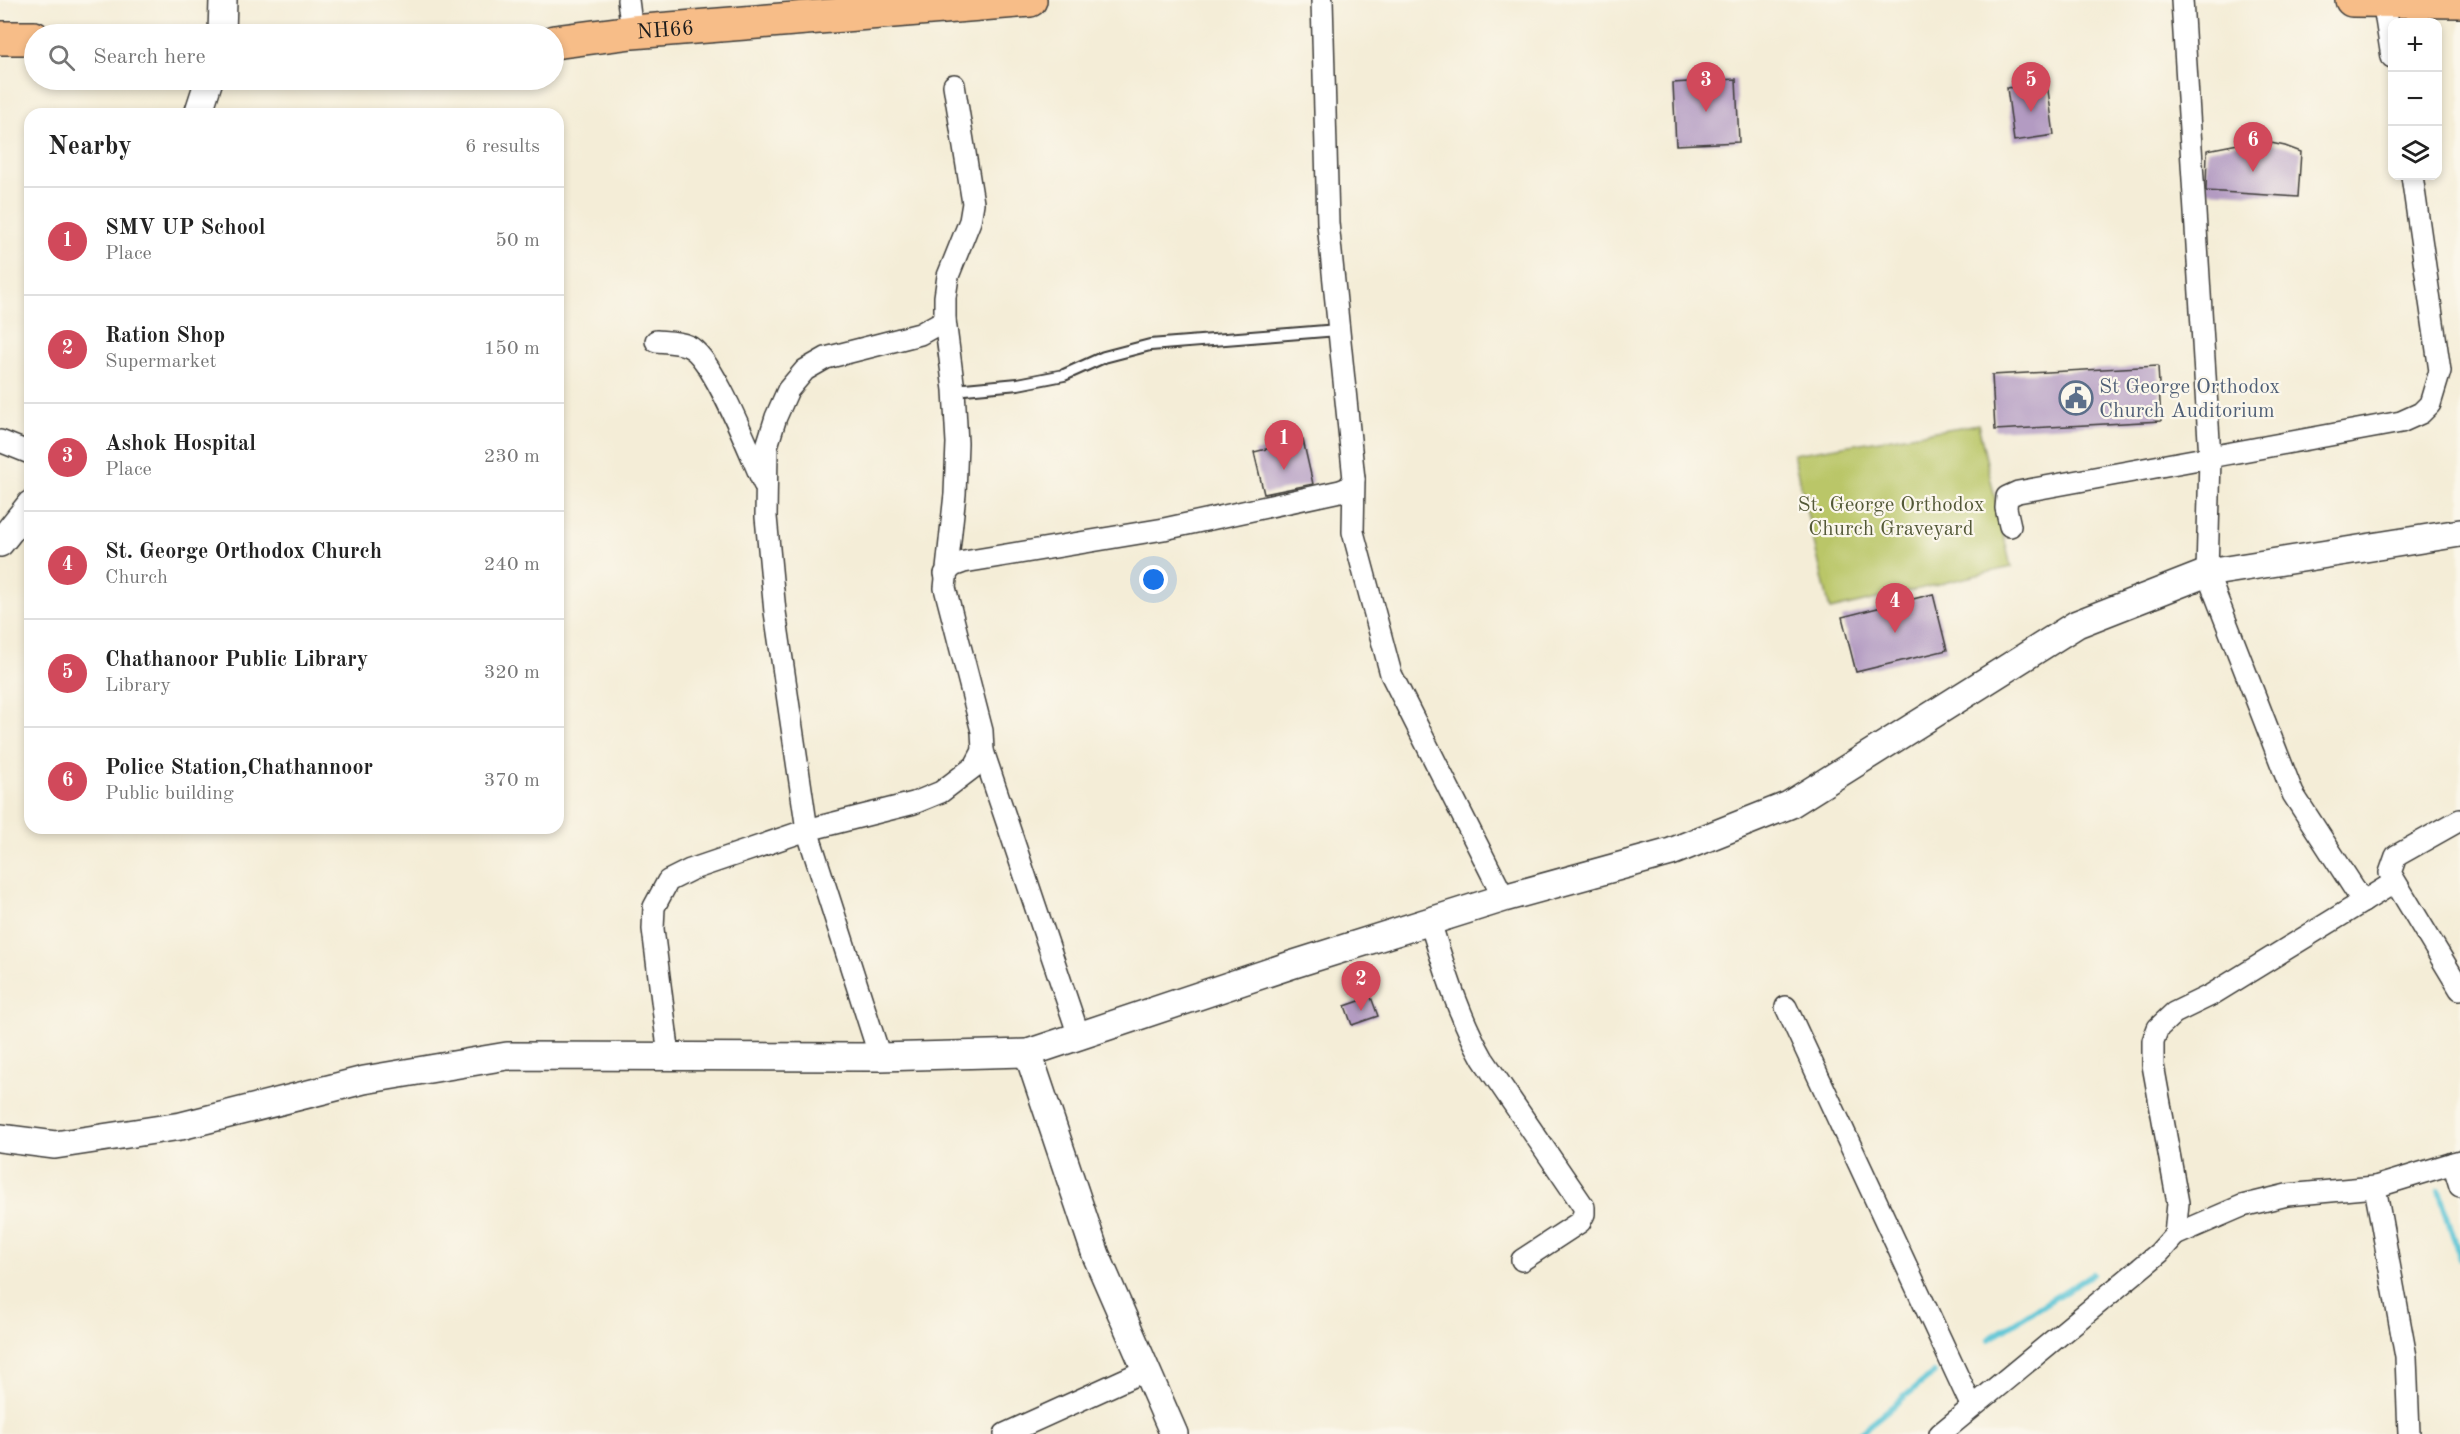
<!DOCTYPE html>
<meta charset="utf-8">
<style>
body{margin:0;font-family:"Old Standard TT",serif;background:#f2f2f2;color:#222}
.controls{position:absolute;right:18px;top:18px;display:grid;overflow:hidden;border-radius:12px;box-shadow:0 3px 9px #0003}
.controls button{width:54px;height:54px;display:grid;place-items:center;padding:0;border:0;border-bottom:2px solid #e0e0e0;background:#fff;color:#222;font:30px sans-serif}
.you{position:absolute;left:1154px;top:580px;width:21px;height:21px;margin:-15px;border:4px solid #fff;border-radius:50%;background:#1a73e8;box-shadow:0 0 0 9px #1a73e833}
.badge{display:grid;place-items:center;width:39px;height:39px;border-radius:50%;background:#d1495b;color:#fff;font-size:20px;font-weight:700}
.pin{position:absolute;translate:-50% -50px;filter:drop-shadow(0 2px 3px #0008)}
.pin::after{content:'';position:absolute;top:32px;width:21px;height:18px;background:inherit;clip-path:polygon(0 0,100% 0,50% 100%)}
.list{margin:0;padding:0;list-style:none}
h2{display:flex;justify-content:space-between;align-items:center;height:78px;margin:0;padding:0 24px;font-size:26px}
h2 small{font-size:20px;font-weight:400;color:#767676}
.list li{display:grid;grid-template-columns:39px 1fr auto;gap:18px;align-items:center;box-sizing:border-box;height:108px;padding:0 24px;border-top:2px solid #e0e0e0}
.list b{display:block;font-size:22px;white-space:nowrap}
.list p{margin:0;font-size:20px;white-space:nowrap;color:#767676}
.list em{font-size:20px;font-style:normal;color:#767676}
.icon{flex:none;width:33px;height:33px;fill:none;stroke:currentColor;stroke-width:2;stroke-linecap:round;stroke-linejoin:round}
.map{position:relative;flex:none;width:2460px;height:1434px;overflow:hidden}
.search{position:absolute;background:#fff;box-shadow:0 3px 9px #0003;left:24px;top:24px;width:540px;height:66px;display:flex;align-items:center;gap:15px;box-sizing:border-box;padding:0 21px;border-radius:33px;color:#767676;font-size:22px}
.panel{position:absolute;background:#fff;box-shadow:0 3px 9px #0003;left:24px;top:108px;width:540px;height:726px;border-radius:18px}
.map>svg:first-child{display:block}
.green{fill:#bac668;stroke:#6b7142;stroke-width:1.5}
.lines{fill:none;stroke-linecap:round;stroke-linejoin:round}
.stream{stroke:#5bc5d6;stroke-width:6}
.building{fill:#b39bc2}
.service-casing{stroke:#3c3b38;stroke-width:14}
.minor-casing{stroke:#3c3b38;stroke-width:24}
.tertiary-casing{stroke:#3c3b38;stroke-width:30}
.trunk-casing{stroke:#3c3b38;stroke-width:36}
.service{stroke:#fff;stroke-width:10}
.minor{stroke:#fff;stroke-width:21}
.tertiary{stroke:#fff;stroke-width:27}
.trunk{stroke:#f7bd88;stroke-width:33}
.labels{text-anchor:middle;stroke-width:4.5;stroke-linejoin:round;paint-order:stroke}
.street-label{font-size:21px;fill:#1c1c1c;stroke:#fbf7ec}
.service-label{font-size:21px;fill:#4e5e75;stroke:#fbf7ec;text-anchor:start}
.park-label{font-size:21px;fill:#535837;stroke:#fbf7ec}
</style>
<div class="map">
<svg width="2460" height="1434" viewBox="0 0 2460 1434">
<rect width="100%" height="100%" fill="#fbf7ec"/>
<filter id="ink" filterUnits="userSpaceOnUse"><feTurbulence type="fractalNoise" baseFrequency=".0167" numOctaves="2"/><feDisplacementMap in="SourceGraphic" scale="12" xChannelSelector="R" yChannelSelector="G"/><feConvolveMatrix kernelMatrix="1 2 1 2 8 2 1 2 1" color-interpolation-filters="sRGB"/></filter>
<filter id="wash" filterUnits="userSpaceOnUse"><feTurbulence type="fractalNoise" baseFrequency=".008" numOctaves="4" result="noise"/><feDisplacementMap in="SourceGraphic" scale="24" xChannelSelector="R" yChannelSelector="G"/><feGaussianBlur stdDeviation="1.35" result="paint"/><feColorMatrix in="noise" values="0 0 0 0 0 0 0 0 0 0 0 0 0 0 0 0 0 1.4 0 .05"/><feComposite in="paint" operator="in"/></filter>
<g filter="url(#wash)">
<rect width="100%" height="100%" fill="#f4edd7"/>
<path class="green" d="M1978,424l33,143 -181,43 -37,-156z"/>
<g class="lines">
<g class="stream">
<path d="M2439,1190l21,68"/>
<path d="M1989,1339l103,-65"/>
<path d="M1858,1434l76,-61"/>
</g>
</g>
<g id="blocks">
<g class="building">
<path d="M1736,79l3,63 -63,3 -3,-62z"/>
<path d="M2047,83l7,52 -40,6 -7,-53z"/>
<path d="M2243,143h28l14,3 16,6 -3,45 -92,-6 1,-41z"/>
<path d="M2158,366l3,55 -166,9 -3,-55z"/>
<path d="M1303,440l10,44 -49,10 -10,-42z"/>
<path d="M1933,594l14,56 -91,22 -14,-55z"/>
<path d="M1371,997l7,19 -26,9 -7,-19z"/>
</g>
</g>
</g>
<g filter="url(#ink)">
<use href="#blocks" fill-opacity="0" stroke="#3c3b38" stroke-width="1.5"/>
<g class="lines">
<g class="service-casing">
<path id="service" d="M954,390l64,-6 46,-9 40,-18 46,-12 188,-15"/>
</g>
<g class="minor-casing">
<g id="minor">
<path d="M628,0l4,32"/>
<path d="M2383,0l9,57"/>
<path d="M656,341c10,1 23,1 32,5 25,10 63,110 76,138"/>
<path d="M0,441l30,12"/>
<path d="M1354,479l-1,53 38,142 113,224"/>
<path d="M2010,526l-4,-18 1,-11 11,-5 192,-35 -28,-457"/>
<path d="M945,574l8,-8 11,-4 200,-33 176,-38 8,-3 6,-9 -26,-256 -6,-223"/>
<path d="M983,751l96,285"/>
<path d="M2460,820l-64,36 -6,17 70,116"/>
<path d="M2363,902l-70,-108 -86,-221 3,-116 191,-35 20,-9 9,-9 10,-33 -28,-195"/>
<path d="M1430,922c15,47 28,93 53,137l101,148v7l-4,8 -58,38"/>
<path d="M1786,1007l186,400"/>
<path d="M669,1056l-16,-127 1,-22 14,-26 22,-11 117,-40 107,-27 27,-11 34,-26 8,-15 -1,-20 -37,-143 10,-94 2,-51 -3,-53 -9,-70v-23l3,-21 22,-55 3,-18 -19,-118"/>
<path d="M880,1057l-73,-227 -32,-218 -9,-95 1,-71 9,-29 12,-27 17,-20 21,-12 94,-24 25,-14"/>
<path d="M2453,1163l7,23"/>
<path d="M2175,1235l67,-29 45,-11 88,-8"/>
<path d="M1005,1434l141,-64"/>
<path d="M1940,1434l219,-181 16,-18 3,-32 -25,-138v-24l5,-13 16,-15 37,-18 184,-113"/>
<path d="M2409,1434l-3,-77 -31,-170 85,-26"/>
</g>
</g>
<g class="tertiary-casing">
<g id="tertiary">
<path d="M222,34l1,-34"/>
<path d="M198,114l11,-34"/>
<path d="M0,543l30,-38"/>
<path d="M0,1138l55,7 126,-19 183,-46 143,-24 373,1 148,-4"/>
<path d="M1174,1434l-78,-179 -68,-202 263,-88 213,-67 167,-46 118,-47 288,-181 130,-51 253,-40"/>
</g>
</g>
<g class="trunk-casing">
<g id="trunk">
<path d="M2352,0l108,1"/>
<path d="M0,38h34"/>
<path id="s1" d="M554,42l78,-10 398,-32"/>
</g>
</g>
<use href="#service" class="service"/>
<use href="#minor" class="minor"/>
<use href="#tertiary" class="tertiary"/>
<use href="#trunk" class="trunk"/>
</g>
</g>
<defs>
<g id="civic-ring" transform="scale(1.725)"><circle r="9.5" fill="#fbf7ec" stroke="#5c6f8a" stroke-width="1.5"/><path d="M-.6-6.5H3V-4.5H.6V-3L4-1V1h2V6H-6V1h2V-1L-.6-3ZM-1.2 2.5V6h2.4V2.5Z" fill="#5c6f8a"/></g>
</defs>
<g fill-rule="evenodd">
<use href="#civic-ring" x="2076" y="398"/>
</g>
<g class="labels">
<g class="street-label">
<text dy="7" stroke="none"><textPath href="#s1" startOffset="112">NH66</textPath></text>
</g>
<g class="service-label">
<text x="2099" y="393">St George Orthodox<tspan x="2099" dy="24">Church Auditorium</tspan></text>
</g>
<g class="park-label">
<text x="1891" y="511">St. George Orthodox<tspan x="1891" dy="24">Church Graveyard</tspan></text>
</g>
</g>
</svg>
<div class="controls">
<button>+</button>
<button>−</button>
<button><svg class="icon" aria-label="layers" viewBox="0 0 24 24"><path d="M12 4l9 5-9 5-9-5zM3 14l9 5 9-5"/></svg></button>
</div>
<div class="you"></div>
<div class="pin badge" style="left:1284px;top:470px">1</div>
<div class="pin badge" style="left:1361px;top:1011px">2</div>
<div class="pin badge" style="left:1706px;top:112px">3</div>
<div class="pin badge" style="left:1895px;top:633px">4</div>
<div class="pin badge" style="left:2031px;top:112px">5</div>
<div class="pin badge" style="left:2253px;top:172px">6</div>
<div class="search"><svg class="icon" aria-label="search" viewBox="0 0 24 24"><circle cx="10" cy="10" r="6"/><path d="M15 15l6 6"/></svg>Search here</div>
<section class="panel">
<h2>Nearby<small>6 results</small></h2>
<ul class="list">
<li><span class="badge">1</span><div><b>SMV UP School</b><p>Place</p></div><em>50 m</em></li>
<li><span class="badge">2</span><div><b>Ration Shop</b><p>Supermarket</p></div><em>150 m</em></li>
<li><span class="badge">3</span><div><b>Ashok Hospital</b><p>Place</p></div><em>230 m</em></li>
<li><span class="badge">4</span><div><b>St. George Orthodox Church</b><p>Church</p></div><em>240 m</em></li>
<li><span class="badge">5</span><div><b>Chathanoor Public Library</b><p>Library</p></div><em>320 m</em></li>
<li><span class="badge">6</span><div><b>Police Station,Chathannoor</b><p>Public building</p></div><em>370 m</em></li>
</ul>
</section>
</div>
